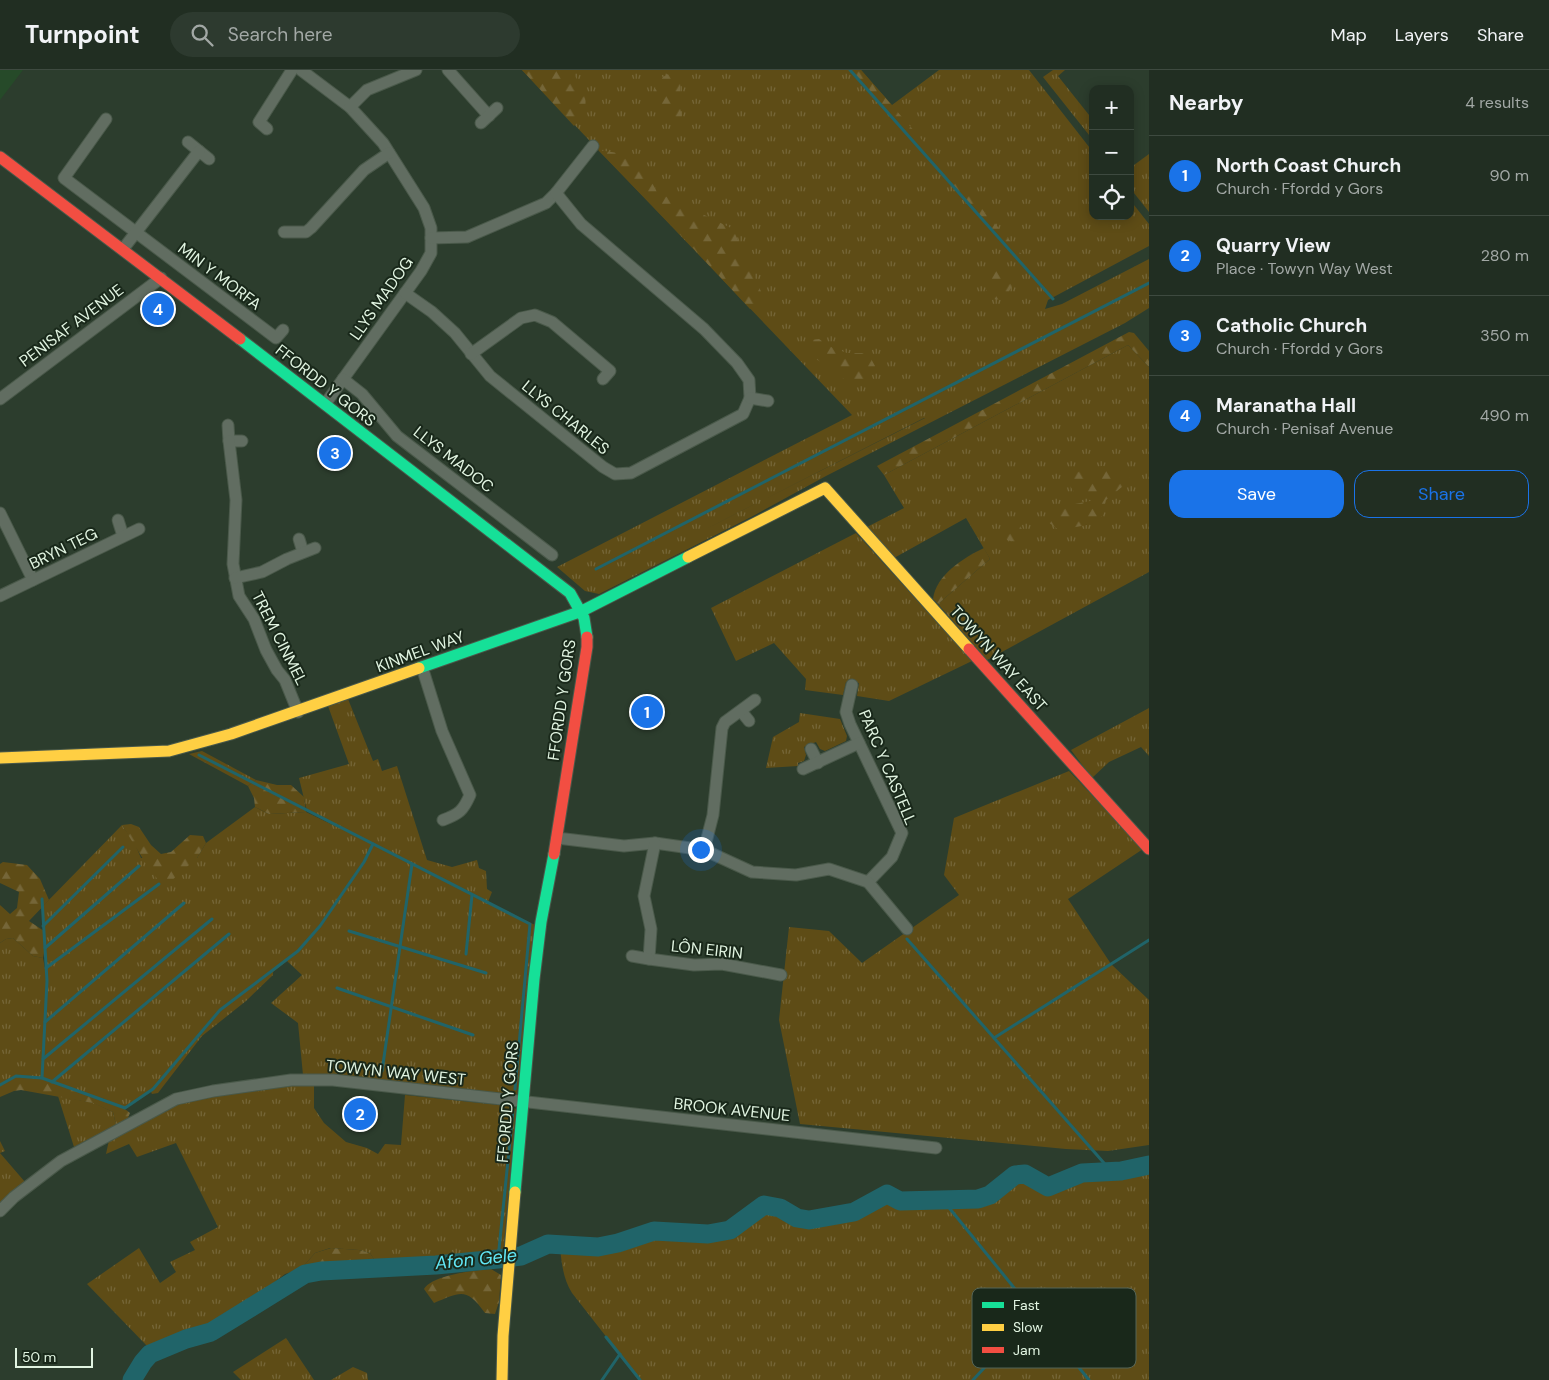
<!DOCTYPE html>
<meta charset="utf-8">
<style>
body{margin:0;font-family:"DM Sans",sans-serif;background:#2d3a2f;color:#f1f3f6}
.controls{position:absolute;right:15px;top:15px;display:grid;overflow:hidden;border-radius:10px;box-shadow:0 2px 12px #0003}
.controls button{width:45px;height:45px;display:grid;place-items:center;padding:0;border:0;border-bottom:1px solid #3e4a40;background:#212e22;color:#f1f3f6;font:25px sans-serif}
.scale{position:absolute;left:15px;bottom:12px;width:78px;box-sizing:border-box;padding-left:5px;border:2px solid #e1f4e1;border-top:0;font-size:14px;line-height:18px;white-space:nowrap;color:#e1f4e1;-webkit-text-stroke:4px #19281a;paint-order:stroke}
.you{position:absolute;left:700px;top:779px;width:18px;height:18px;margin:-12px;border:4px solid #fff;border-radius:50%;background:#1a73e8;box-shadow:0 0 0 8px #1a73e833}
.badge{display:grid;place-items:center;width:32px;height:32px;border-radius:50%;background:#1a73e8;color:#fff;font-size:16px;font-weight:700}
.pin{position:absolute;translate:-50% -50%;border:2px solid #fff;box-shadow:0 1px 5px #0006}
.list{margin:0;padding:0;list-style:none}
h2{display:flex;justify-content:space-between;align-items:center;height:65px;margin:0;padding:0 20px;font-size:21px}
h2 small{font-size:16px;font-weight:400;color:#a2a8a5}
.list li{display:grid;grid-template-columns:32px 1fr auto;gap:15px;align-items:center;box-sizing:border-box;height:80px;padding:0 20px;border-top:1px solid #3e4a40}
.list b{display:block;font-size:19px;white-space:nowrap}
.list p{margin:0;font-size:16px;white-space:nowrap;color:#a2a8a5}
.list em{font-size:16px;font-style:normal;color:#a2a8a5}
.actions{display:flex;gap:10px;padding:15px 20px}
.actions a{flex:1;padding:11px 0;border:1px solid #1a73e8;border-radius:15px;text-align:center;font-size:18px;color:#1a73e8}
.actions .main{background:#1a73e8;color:#fff}
.icon{flex:none;width:28px;height:28px;fill:none;stroke:currentColor;stroke-width:2;stroke-linecap:round;stroke-linejoin:round}
.map{position:relative;flex:none;width:1149px;height:1310px;overflow:hidden}
header{display:flex;align-items:center;gap:30px;box-sizing:border-box;height:70px;padding:0 25px;background:#212e22;border-bottom:1px solid #3e4a40}
header strong{font-size:24px}
nav{display:flex;gap:28px;margin-inline-start:auto;font-size:18px}
.search{width:350px;height:45px;background:#2d3a2f;display:flex;align-items:center;gap:12px;box-sizing:border-box;padding:0 18px;border-radius:28px;color:#a2a8a5;font-size:19px}
main{display:flex}
aside{flex:1;background:#212e22}
.map>svg:first-child{display:block}
.built{fill:#264a29}
.grass{fill:url(#grass-tufts);fill-rule:evenodd}
.forest{fill:url(#forest-firs)}
.lines{fill:none;stroke-linecap:round;stroke-linejoin:round}
.stream{stroke:#206469;stroke-width:3}
.river{stroke:#206469;stroke-width:19}
.street-casing{stroke:#4a594a;stroke-width:13}
.fast-casing{stroke:#4a594a;stroke-width:13}
.slow-casing{stroke:#4a594a;stroke-width:13}
.jam-casing{stroke:#4a594a;stroke-width:13}
.street{stroke:#616d61;stroke-width:11}
.fast{stroke:#16e098;stroke-width:11}
.slow{stroke:#ffcf43;stroke-width:11}
.jam{stroke:#f24e42;stroke-width:11}
.labels{text-anchor:middle;stroke-width:4;stroke-linejoin:round;paint-order:stroke}
.street-label{font-size:16px;fill:#e1f4e1;stroke:#19281a}
.water-label{font-size:18px;font-style:italic;fill:#62e8f7;stroke:#19281a}
.key{fill:#19281a;stroke:#556556;stroke-width:1}
.key-label{font-size:14px;fill:#e1f4e1}
</style>
<header>
<strong>Turnpoint</strong>
<div class="search"><svg class="icon" aria-label="search" viewBox="0 0 24 24"><circle cx="10" cy="10" r="6"/><path d="M15 15l6 6"/></svg>Search here</div>
<nav><a>Map</a><a>Layers</a><a>Share</a></nav>
</header>
<main>
<div class="map">
<svg width="1149" height="1310" viewBox="0 0 1149 1310">
<defs>
<pattern id="grass-tufts" width="24" height="20" patternUnits="userSpaceOnUse" patternTransform="scale(1.25)"><rect width="24" height="20" fill="#5e4c16"/><path d="M3 7l-1-3M5 7V3M7 7l1-3M15 17l-1-3M17 17v-4M19 17l1-3" fill="none" stroke="#756638"/></pattern>
<pattern id="forest-firs" width="22" height="20" patternUnits="userSpaceOnUse" patternTransform="scale(1.25)"><rect width="22" height="20" fill="#5e4c16"/><path d="M5 1l3.5 6h-7zM16 11l3.5 6h-7z" fill="#756638"/></pattern>
</defs>
<rect width="100%" height="100%" fill="#2c3d2d"/>
<path class="built" d="M0,0h23l-23,30z"/>
<g class="grass">
<path d="M522,0h339l31,35 47,-35h90l64,82v64h37v-16l19,24v22l-101,54 -3,9 17,-5 87,-45v49l-24,15 -299,153 -75,41 -152,77 -14,-3 -28,-24 295,-152zM924,348h1l-231,117z"/>
<path d="M1053,0h12l-7,6 35,44v20l-50,-63z"/>
<path d="M1149,84v58l-19,-24v-20z"/>
<path d="M1128,275l21,22v205l-162,88 -49,-56 52,-45 -24,-41 -72,40 -27,-31 37,-19 -20,-33z"/>
<path d="M856,463l116,128 -83,40 -32,-5 2,-13 -13,-1 -3,13 -38,-5 1,-11 -32,-36 -38,18 -25,-53z"/>
<path d="M348,629l25,62 5,-2 4,12 15,-5 30,94 25,7 25,-7 2,8 7,3 1,18 5,3 -4,10 47,23 -18,169 -8,1 -84,-8 -68,-11 -54,-1 -5,-52 -27,-20 31,-28 -15,-14 -14,11v3l-27,26 -44,35 -44,57 -6,1 -2,-4 -25,18 -23,-10 -102,-13v-142l6,-4 7,-1 20,18 10,2 3,16 -4,-67 80,-82 13,19 6,14h56l9,-15 49,-36 14,7 37,-2 33,16 -32,-17 -8,-33 50,-14 -21,-58z"/>
<path d="M1149,638v48l-8,-9 -32,15 -17,16 -21,-28z"/>
<path d="M800,643l40,6 7,17 -1,5 -21,10 -5,-2 -4,-7 -12,5 2,8 -2,6 -6,2v3l-32,2 7,-31 26,-15z"/>
<path d="M202,681l54,29 -8,6 -59,-32z"/>
<path d="M1069,701l74,78 -75,50 43,65 38,36v145l-41,6 -42,-2 -266,-25 -21,-104 10,-93 40,4 33,32 97,-68 -15,-20 10,-57z"/>
<path d="M314,1014v24l10,15 22,19 21,6 11,6 7,-10 16,1 4,-50 104,11 7,3 -13,145 -126,10 -7,-11 -11,-3 -29,-2 -15,5 -14,16 -16,5 -53,41 -28,14 -55,19 -62,-64 52,-36 21,35 16,-11 -6,-10 25,-12 -5,-8 28,-15 -42,-84 -39,14 -8,-13 -23,10 3,-14 63,-34 24,-7 78,-12z"/>
<path d="M58,1026l36,7 19,9 3,13 -42,22z"/>
<path d="M0,1071l5,10 -5,2 25,29 -25,21z"/>
<path d="M1149,1098v212h-509l-68,-87c-9,-15 -10,-28 -12,-45l42,2 52,-16 50,3 27,-3 34,-23 13,1 28,13h11l38,-9 30,-14 6,-1 9,2h71l13,-2 10,-5 23,-18 9,1 19,10 35,-12 45,-4z"/>
<path d="M286,1268l28,42h-73l-8,-8z"/>
<path d="M353,1297l14,6 1,7h-37z"/>
</g>
<g class="forest">
<path d="M522,0h49c14,22 23,34 3,56z"/>
<path d="M850,0h11l191,219 -4,3z"/>
<path d="M668,4l11,4c3,11 0,17 1,27 0,5 2,8 1,13 -32,11 -37,-32 -13,-44z"/>
<path d="M598,80l40,6 9,10 2,9 8,17 76,37 30,67 -2,9 -11,4 -57,-61z"/>
<path d="M1003,198l6,1 5,4 1,9 -12,18 -10,-1 -7,-9v-11l6,-9z"/>
<path d="M1129,262l5,1 15,18v16l-21,-22 -244,130 -7,-9z"/>
<path d="M819,269l14,9 14,5h17l6,4 5,9c-4,12 -10,18 -23,19l-40,-29 -5,-9 3,-7z"/>
<path d="M1102,396l23,3 5,5 -2,8 -22,18 -4,16 -15,9 -28,5 -11,-8 -1,-7 3,-6 45,-9 -20,-7 -8,-11c8,-13 21,-13 35,-16z"/>
<path d="M1014,450c7,6 11,11 9,20l-5,3 -11,-3c-3,-7 -6,-12 -1,-19z"/>
<path d="M984,478l6,11 -52,45 -5,-5c3,-24 30,-41 51,-51z"/>
<path d="M256,710l21,5h14l13,12 2,15 -37,2 -14,-7 -1,-9 -6,-12z"/>
<path d="M131,754l8,3 12,18 10,9 10,-2 19,-17 13,1 3,7 -9,15 -27,24h-10c-16,-19 -25,-37 -38,-57z"/>
<path d="M3,792l24,3 13,14 9,21 -20,21 15,10 1,17 -2,10 -10,-2 -20,-18 -7,1 -6,4v-38l10,9 7,-6 2,-16 -19,-9v-19z"/>
<path d="M16,1006c28,7 95,19 114,37l-3,7 -11,5 -3,-13 -20,-9 -72,-13 -7,1 -14,6v-12z"/>
<path d="M331,1178l28,2 11,3 7,11 -76,5 14,-16z"/>
<path d="M491,1199l10,6 -2,27 -4,12 -10,-1c-19,-26 -24,-21 -51,-10l-10,-14c8,-14 52,-19 67,-20z"/>
</g>
<g class="lines">
<g class="stream">
<path d="M850,0l203,229"/>
<path d="M596,499l553,-286"/>
<path d="M199,685l331,169 -15,165"/>
<path d="M42,829l5,82 -5,97"/>
<path d="M43,856l80,-79"/>
<path d="M349,861l137,42"/>
<path d="M907,869l204,232"/>
<path d="M45,878l94,-82"/>
<path d="M466,884l6,-59"/>
<path d="M46,898l113,-84"/>
<path d="M337,918l136,47"/>
<path d="M45,952l139,-119"/>
<path d="M994,968l155,-98"/>
<path d="M43,989l169,-140"/>
<path d="M382,1001l30,-207"/>
<path d="M52,1012l177,-148"/>
<path d="M0,1015l16,-9 26,2 83,30 28,-19 67,-79 78,-59 22,-25 44,-64 9,-18"/>
<path d="M942,1129l147,181"/>
<path d="M498,1189l15,-148"/>
<path d="M606,1267l34,43"/>
<path d="M602,1310l18,-26"/>
<path d="M973,1310l55,-60"/>
</g>
<path class="river" d="M132,1310l11,-18 7,-8 36,-15 25,-7 94,-58 16,-3 115,-6 62,-6 23,-3 27,-12 50,3 20,-4 36,-12 54,3 22,-4 34,-25 16,3 17,10 12,2 45,-8 33,-18 13,7 78,-2 12,-4 25,-20 10,-1 23,13 34,-14 39,-2 28,-6"/>
<g class="street-casing">
<g id="street">
<path d="M301,0l49,37 33,36 41,65 7,20v25l-10,18 -96,133"/>
<path d="M448,0l41,46"/>
<path d="M350,37l17,-17 49,-20"/>
<path d="M106,49l-42,59 212,160 7,-8"/>
<path d="M481,53l16,-15"/>
<path d="M267,59l-8,-7 33,-52"/>
<path d="M188,72l21,17"/>
<path d="M284,162h22l5,-4 53,-58 25,-17"/>
<path d="M431,168l36,-1 79,-34 10,-10 37,-47"/>
<path d="M123,179l76,-98"/>
<path d="M405,223l27,19 23,21 35,43 113,91 12,7 16,-1 112,-59 7,-16 -1,-18 -12,-17 -33,-34 -123,-105 -25,-31"/>
<path d="M471,284l50,-36 14,-3 17,7 58,49 -7,8"/>
<path d="M343,309l19,15 35,42 155,119"/>
<path d="M750,328l18,3"/>
<path d="M0,329l161,-121"/>
<path d="M228,355l1,16h13"/>
<path d="M229,371l7,59 -3,64 6,32 15,23 12,31 11,20 8,10 13,32"/>
<path d="M0,443l33,67"/>
<path d="M118,450l5,16"/>
<path d="M299,469l4,13"/>
<path d="M235,508l27,-6 25,-13 28,-11"/>
<path d="M0,526l139,-67"/>
<path d="M422,597l20,64 28,64c-7,16 -11,19 -27,25"/>
<path d="M852,615l-6,27 4,12 52,109 -10,24 -24,25"/>
<path d="M741,641l8,10"/>
<path d="M811,679l7,14"/>
<path d="M803,699l56,-26"/>
<path d="M557,768l67,8 31,-3 49,7 48,22 44,3 33,-6 39,13 39,47"/>
<path d="M655,773l-11,53 7,33 -2,30 45,6 28,-1 59,11"/>
<path d="M704,780l9,-35 9,-87 3,-6 30,-22"/>
<path d="M632,886l17,3"/>
<path d="M0,1141l14,-14 47,-36 115,-62 37,-8 78,-11h42l603,68"/>
</g>
</g>
<g class="fast-casing">
<g id="fast">
<path d="M240,269l330,254 14,25 3,19"/>
<path d="M419,598l163,-57 106,-54"/>
<path d="M515,1122l19,-213 7,-57 13,-68"/>
</g>
</g>
<g class="slow-casing">
<g id="slow">
<path d="M688,487l137,-69 144,161"/>
<path d="M0,688l169,-7 62,-17 188,-66"/>
<path d="M502,1310l1,-44 12,-144"/>
</g>
</g>
<g class="jam-casing">
<g id="jam">
<path d="M0,87l240,182"/>
<path d="M969,579l180,200"/>
<path d="M554,784l33,-207v-10"/>
</g>
</g>
<use href="#street" class="street"/>
<use href="#fast" class="fast"/>
<use href="#slow" class="slow"/>
<use href="#jam" class="jam"/>
</g>
<g class="labels">
<g class="street-label">
<text transform="translate(220 206) rotate(37)" y="6">MIN Y MORFA</text>
<text transform="translate(381 228) rotate(-55)" y="6">LLYS MADOG</text>
<text transform="translate(71 255) rotate(-37)" y="6">PENISAF AVENUE</text>
<text transform="translate(326 315) rotate(38)" y="6">FFORDD Y GORS</text>
<text transform="translate(566 347) rotate(39)" y="6">LLYS CHARLES</text>
<text transform="translate(454 389) rotate(38)" y="6">LLYS MADOC</text>
<text transform="translate(63 478) rotate(-26)" y="6">BRYN TEG</text>
<text transform="translate(280 568) rotate(63)" y="6">TREM CINMEL</text>
<text transform="translate(420 581) rotate(-20)" y="6">KINMEL WAY</text>
<text transform="translate(999 588) rotate(48)" y="6">TOWYN WAY EAST</text>
<text transform="translate(561 630) rotate(-82)" y="6">FFORDD Y GORS</text>
<text transform="translate(888 697) rotate(67)" y="6">PARC Y CASTELL</text>
<text transform="translate(707 879) rotate(6)" y="6">LÔN EIRIN</text>
<text transform="translate(396 1002) rotate(6)" y="6">TOWYN WAY WEST</text>
<text transform="translate(507 1032) rotate(-85)" y="6">FFORDD Y GORS</text>
<text transform="translate(732 1039) rotate(6)" y="6">BROOK AVENUE</text>
</g>
<g class="water-label">
<text transform="translate(476 1189) rotate(-6)" y="6">Afon Gele</text>
</g>
</g>
<rect x="972" y="1218" width="164" height="80" rx="8" class="key"/>
<rect x="982" y="1232" width="22" height="6" fill="#16e098"/>
<rect x="982" y="1254" width="22" height="7" fill="#ffcf43"/>
<rect x="982" y="1277" width="22" height="6" fill="#f24e42"/>
<g class="key-label">
<text x="1013" y="1240">Fast</text>
<text x="1013" y="1262">Slow</text>
<text x="1013" y="1285">Jam</text>
</g>
</svg>
<div class="controls">
<button>+</button>
<button>−</button>
<button><svg class="icon" aria-label="locate" viewBox="0 0 24 24"><circle cx="12" cy="12" r="6"/><path d="M12 2v4M12 18v4M2 12h4M18 12h4"/></svg></button>
</div>
<div class="scale">50 m</div>
<div class="you"></div>
<div class="pin badge" style="left:647px;top:642px">1</div>
<div class="pin badge" style="left:360px;top:1044px">2</div>
<div class="pin badge" style="left:335px;top:383px">3</div>
<div class="pin badge" style="left:158px;top:239px">4</div>
</div>
<aside>
<h2>Nearby<small>4 results</small></h2>
<ul class="list">
<li><span class="badge">1</span><div><b>North Coast Church</b><p>Church · Ffordd y Gors</p></div><em>90 m</em></li>
<li><span class="badge">2</span><div><b>Quarry View</b><p>Place · Towyn Way West</p></div><em>280 m</em></li>
<li><span class="badge">3</span><div><b>Catholic Church</b><p>Church · Ffordd y Gors</p></div><em>350 m</em></li>
<li><span class="badge">4</span><div><b>Maranatha Hall</b><p>Church · Penisaf Avenue</p></div><em>490 m</em></li>
</ul>
<div class="actions"><a class="main">Save</a><a>Share</a></div>
</aside>
</main>
